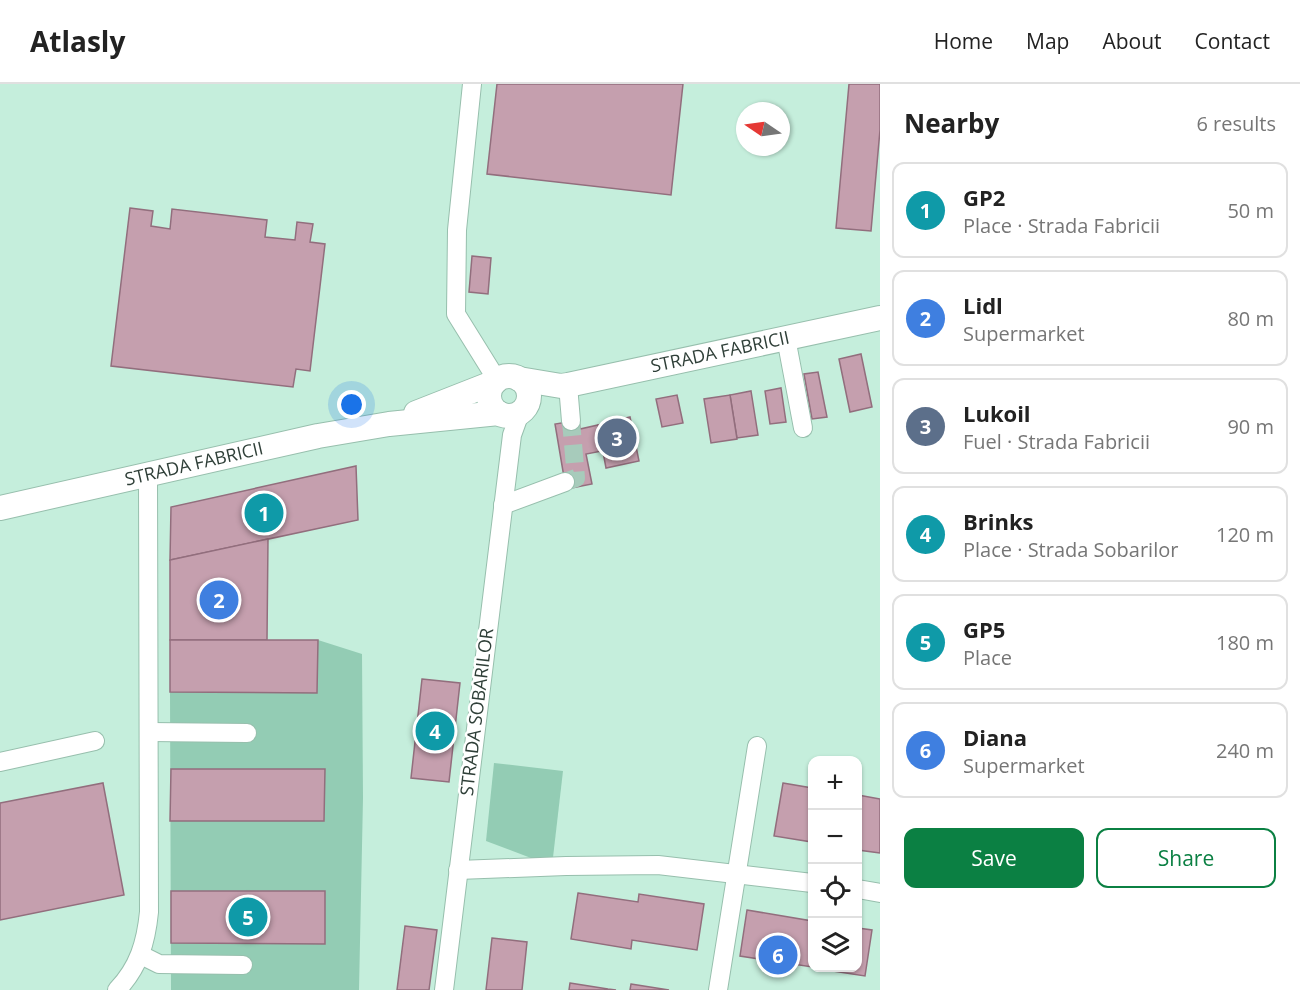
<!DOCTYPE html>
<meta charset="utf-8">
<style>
body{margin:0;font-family:"Open Sans",sans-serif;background:#f6f6f6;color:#222}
.controls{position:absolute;right:18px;bottom:18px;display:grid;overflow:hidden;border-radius:12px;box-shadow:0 2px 4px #0004}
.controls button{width:54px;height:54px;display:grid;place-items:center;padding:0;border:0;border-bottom:2px solid #e0e0e0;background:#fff;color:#222;font:30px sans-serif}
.compass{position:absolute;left:736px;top:18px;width:54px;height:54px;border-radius:50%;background:#fff;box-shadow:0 2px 4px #0004;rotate:283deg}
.you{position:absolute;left:352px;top:321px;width:21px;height:21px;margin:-15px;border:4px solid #fff;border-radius:50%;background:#1a73e8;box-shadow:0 0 0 9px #1a73e833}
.badge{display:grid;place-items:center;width:39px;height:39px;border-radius:50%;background:#0b8043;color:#fff;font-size:20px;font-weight:700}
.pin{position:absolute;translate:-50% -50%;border:3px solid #fff;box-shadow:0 2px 6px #0006}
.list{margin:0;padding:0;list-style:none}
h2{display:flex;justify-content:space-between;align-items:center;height:78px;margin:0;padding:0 24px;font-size:26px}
h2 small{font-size:20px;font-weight:400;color:#767676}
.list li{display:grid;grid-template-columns:39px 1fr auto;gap:18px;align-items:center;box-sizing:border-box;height:96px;margin:0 12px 12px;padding:0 12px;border:2px solid #e0e0e0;border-radius:12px}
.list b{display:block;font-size:22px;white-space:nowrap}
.list p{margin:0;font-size:20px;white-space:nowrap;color:#767676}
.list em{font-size:20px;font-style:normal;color:#767676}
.actions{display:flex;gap:12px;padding:18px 24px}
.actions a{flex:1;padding:14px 0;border:2px solid #0b8043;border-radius:12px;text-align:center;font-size:21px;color:#0b8043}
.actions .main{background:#0b8043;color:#fff}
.icon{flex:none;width:33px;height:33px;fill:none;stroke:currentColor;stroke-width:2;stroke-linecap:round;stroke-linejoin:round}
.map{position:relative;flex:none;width:880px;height:906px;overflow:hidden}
header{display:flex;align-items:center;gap:36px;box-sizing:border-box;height:84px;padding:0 30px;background:#fff;border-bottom:2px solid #e0e0e0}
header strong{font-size:28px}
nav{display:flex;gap:33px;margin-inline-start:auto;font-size:21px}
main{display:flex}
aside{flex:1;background:#fff}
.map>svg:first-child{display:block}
.green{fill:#93ccb4}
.building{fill:#c59fae;stroke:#926e7d;stroke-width:1.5}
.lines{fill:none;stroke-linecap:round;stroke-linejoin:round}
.minor-tunnel{stroke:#a7cbbb;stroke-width:18;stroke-dasharray:18 9;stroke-linecap:butt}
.minor-casing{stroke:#97bfad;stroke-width:20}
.major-casing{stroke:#97bfad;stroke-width:26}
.minor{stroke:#fff;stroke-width:18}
.major{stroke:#fff;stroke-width:24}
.labels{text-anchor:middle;stroke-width:5;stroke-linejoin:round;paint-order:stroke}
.street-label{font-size:18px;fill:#2f3f38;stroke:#fff}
</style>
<header>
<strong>Atlasly</strong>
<nav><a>Home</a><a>Map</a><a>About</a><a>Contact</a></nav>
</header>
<main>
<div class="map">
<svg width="880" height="906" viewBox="0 0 880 906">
<rect width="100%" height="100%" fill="#c5eedc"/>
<g class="green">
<path d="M318,556l44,14 1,144 -4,192h-188l-1,-298h147z"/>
<path d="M494,679l69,8 -11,95 -66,-25z"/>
</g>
<g class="building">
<path d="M497,0h186l-12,111 -184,-21z"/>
<path d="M849,0h31v46l-9,101 -35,-3z"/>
<path d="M130,124l23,3 -2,15 19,3 2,-20 95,11 -2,17 30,3 2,-18 16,2 -3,18 15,2 -15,127 -14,-2 -3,18 -182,-21z"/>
<path d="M472,172l19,2 -3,36 -19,-2z"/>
<path d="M861,270l11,53 -22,5 -11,-53z"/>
<path d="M818,288l9,45 -15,2 -8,-45z"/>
<path d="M781,304l5,34 -16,2 -5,-33z"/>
<path d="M751,307l7,44 -21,3 -7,-43z"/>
<path d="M677,311l6,28 -21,4 -6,-28z"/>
<path d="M730,311l7,44 -26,4 -7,-44z"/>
<path d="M630,333l9,44 -33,7 -8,-43z"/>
<path d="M579,336l1,9 18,-4 4,26 -16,3 6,30 -26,5 -11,-65z"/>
<path d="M356,382l2,54 -188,40 1,-53z"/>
<path d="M268,455l-1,101h-97v-80z"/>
<path d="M170,556h148l-1,53 -147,-1z"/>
<path d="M422,595l38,4 -11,99 -38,-4z"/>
<path d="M171,685h154l-1,52h-154z"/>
<path d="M103,699l21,112 -124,25v-117z"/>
<path d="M783,699l29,5v54l-38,-6z"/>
<path d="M858,711l22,4v54l-22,-3z"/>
<path d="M171,807h154v53l-154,-1z"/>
<path d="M578,809l60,9 1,-8 65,10 -7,46 -65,-10 -1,9 -60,-10z"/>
<path d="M747,826l65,11v46l-72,-11z"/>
<path d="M405,842l32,4 -8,60h-32z"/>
<path d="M858,844l14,2 -7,46 -52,-8h45z"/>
<path d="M492,854l35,4 -5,48h-36z"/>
<path d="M570,899l38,6 8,1h-47z"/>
<path d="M631,900l38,6h-39z"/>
</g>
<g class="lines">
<path class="minor-tunnel" d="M565,398l11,-4 -5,-57"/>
<g class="minor-casing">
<g id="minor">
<path d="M472,0l-15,146 -1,84 41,66"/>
<path d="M786,254l17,90"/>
<path d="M568,301l3,36"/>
<path d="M503,421l62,-23"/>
<path d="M149,648l98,1"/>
<path d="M0,678l95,-21"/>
<path d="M458,786l108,-4 92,-1 154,18"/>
<path d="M858,805l22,4"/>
<path d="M141,871l18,9 84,1"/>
<path d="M117,906c22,-23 29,-48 32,-78l-1,-437"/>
<path d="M444,906l68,-555 8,-22"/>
<path d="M718,906l39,-244"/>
</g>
</g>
<g class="major-casing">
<g id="major">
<circle cx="509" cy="312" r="20"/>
<path d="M519,295l42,7 7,-1 312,-67"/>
<path d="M416,329l79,-31"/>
<path d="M0,424l318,-72 71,-12 110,-11"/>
</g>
</g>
<use href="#minor" class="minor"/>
<use href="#major" class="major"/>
</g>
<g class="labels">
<g class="street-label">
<text transform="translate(720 268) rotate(-12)" y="6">STRADA FABRICII</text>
<text transform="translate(194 380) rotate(-13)" y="6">STRADA FABRICII</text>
<text transform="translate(477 628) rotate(-83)" y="6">STRADA SOBARILOR</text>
</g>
</g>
</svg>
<div class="controls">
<button>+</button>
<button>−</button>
<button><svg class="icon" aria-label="locate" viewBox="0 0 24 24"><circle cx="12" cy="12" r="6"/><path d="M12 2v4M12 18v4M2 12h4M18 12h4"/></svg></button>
<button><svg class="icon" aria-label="layers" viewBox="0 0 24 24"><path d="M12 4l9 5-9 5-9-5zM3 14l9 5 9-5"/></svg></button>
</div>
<svg class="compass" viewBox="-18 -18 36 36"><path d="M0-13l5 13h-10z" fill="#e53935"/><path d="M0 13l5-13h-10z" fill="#767676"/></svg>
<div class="you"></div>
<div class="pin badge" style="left:264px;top:429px;background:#0f9aa8">1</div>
<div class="pin badge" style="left:219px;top:516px;background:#3f7fe0">2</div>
<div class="pin badge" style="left:617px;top:354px;background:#5c6f8a">3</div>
<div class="pin badge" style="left:435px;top:647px;background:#0f9aa8">4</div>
<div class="pin badge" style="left:248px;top:833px;background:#0f9aa8">5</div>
<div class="pin badge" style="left:778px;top:871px;background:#3f7fe0">6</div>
</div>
<aside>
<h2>Nearby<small>6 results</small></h2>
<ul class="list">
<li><span class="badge" style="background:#0f9aa8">1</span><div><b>GP2</b><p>Place · Strada Fabricii</p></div><em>50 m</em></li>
<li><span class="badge" style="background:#3f7fe0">2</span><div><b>Lidl</b><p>Supermarket</p></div><em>80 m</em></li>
<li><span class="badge" style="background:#5c6f8a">3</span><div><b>Lukoil</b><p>Fuel · Strada Fabricii</p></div><em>90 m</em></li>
<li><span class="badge" style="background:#0f9aa8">4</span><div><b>Brinks</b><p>Place · Strada Sobarilor</p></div><em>120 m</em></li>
<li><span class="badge" style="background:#0f9aa8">5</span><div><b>GP5</b><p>Place</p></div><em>180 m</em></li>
<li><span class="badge" style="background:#3f7fe0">6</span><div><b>Diana</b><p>Supermarket</p></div><em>240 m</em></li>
</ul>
<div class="actions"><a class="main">Save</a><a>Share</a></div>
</aside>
</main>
